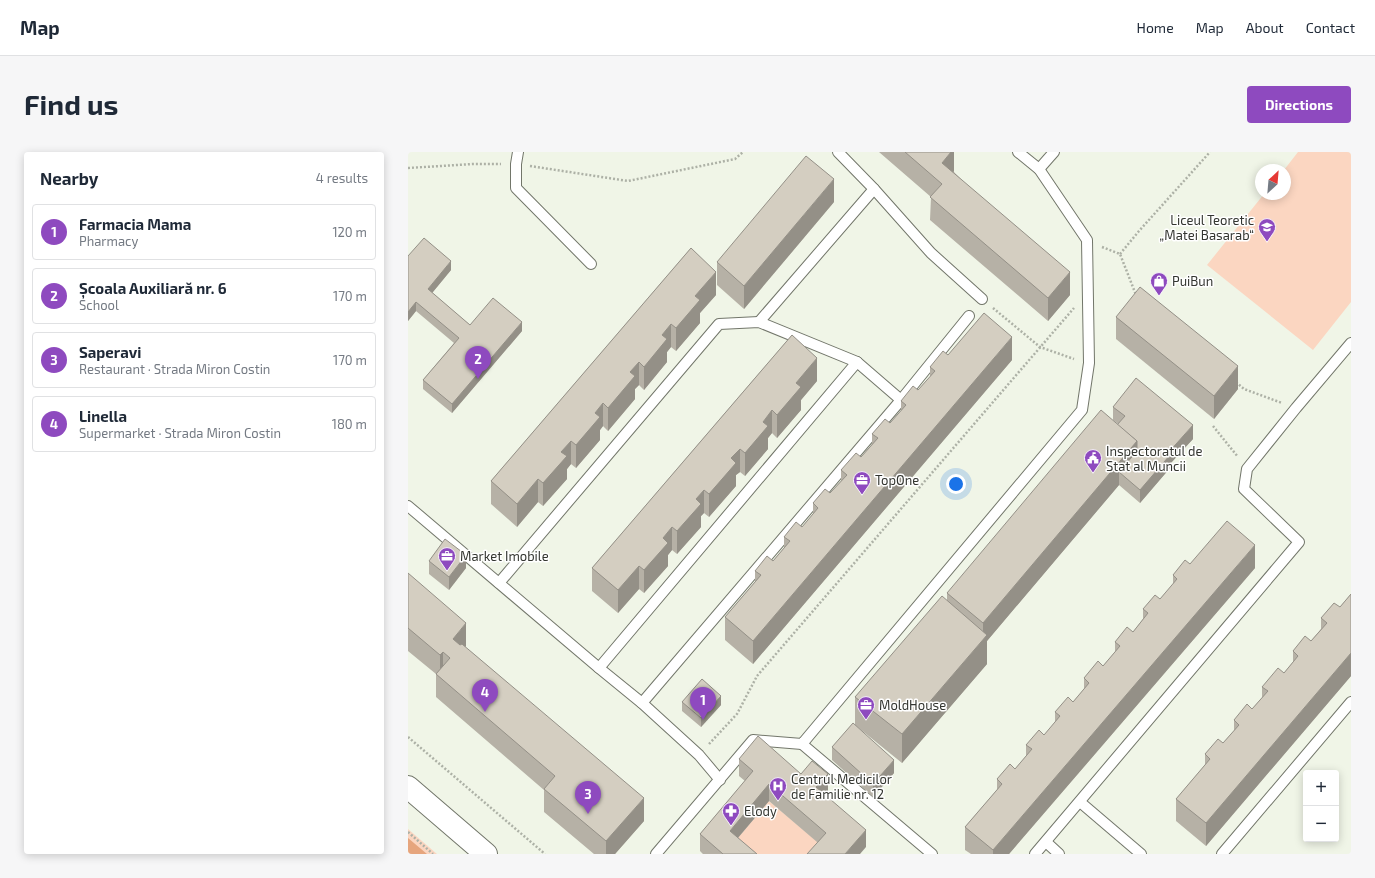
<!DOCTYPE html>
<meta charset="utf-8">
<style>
body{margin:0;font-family:"Exo 2",sans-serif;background:#f6f6f7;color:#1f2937}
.controls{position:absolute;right:12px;bottom:12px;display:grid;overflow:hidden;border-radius:4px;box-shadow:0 2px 10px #0003}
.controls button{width:36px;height:36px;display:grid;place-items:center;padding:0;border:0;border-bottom:1px solid #e0e1e3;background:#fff;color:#1f2937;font:20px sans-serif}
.compass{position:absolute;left:847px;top:12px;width:36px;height:36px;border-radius:50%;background:#fff;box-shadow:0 2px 10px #0003;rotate:26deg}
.you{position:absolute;left:548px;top:332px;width:14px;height:14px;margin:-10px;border:3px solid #fff;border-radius:50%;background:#1a73e8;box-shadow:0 0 0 6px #1a73e833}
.badge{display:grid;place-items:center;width:26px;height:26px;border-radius:50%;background:#8e4abf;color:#fff;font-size:13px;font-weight:700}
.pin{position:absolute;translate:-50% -33px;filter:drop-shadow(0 1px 2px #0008)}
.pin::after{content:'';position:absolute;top:21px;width:14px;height:12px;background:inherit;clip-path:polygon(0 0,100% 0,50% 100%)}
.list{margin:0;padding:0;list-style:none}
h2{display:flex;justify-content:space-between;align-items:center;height:52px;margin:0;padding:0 16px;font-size:17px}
h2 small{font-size:13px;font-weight:400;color:#747a83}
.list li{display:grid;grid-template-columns:26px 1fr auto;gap:12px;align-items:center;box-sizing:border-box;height:56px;margin:0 8px 8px;padding:0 8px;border:1px solid #e0e1e3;border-radius:4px}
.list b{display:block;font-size:15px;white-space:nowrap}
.list p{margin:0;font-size:13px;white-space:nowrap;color:#747a83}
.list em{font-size:13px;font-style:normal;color:#747a83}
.map{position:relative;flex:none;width:943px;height:702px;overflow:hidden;border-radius:4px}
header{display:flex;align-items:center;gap:24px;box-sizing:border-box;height:56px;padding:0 20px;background:#fff;border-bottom:1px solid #e0e1e3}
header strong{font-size:19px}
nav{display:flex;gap:22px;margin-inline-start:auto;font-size:14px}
.intro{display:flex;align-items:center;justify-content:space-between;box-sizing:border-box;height:96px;padding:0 24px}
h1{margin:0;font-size:28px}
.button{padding:10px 18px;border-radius:4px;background:#8e4abf;color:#fff;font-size:14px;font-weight:700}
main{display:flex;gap:24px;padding:0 24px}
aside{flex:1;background:#fff;border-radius:4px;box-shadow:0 2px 10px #0003}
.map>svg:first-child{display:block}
.green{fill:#fbd6c1}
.forest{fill:#e6a57d}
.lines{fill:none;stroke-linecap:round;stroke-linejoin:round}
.service-casing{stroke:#72766a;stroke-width:12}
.tertiary-casing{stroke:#72766a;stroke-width:24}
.path{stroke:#adb1a6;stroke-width:2.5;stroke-dasharray:2 2;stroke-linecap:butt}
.service{stroke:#fff;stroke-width:10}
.tertiary{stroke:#fff;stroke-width:22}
.wall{fill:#b6b1a6}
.shaded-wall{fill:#949087}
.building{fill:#d4cec1;stroke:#949087}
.labels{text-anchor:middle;stroke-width:3;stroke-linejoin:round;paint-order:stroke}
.poi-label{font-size:13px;fill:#333530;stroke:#fff;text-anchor:start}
</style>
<header>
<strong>Map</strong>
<nav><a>Home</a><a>Map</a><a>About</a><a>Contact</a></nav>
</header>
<div class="intro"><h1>Find us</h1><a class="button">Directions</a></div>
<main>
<aside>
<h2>Nearby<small>4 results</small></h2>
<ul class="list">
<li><span class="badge">1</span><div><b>Farmacia Mama</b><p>Pharmacy</p></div><em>120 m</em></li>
<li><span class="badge">2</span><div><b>Școala Auxiliară nr. 6</b><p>School</p></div><em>170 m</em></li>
<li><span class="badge">3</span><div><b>Saperavi</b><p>Restaurant · Strada Miron Costin</p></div><em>170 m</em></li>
<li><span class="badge">4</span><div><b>Linella</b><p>Supermarket · Strada Miron Costin</p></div><em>180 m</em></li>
</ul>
</aside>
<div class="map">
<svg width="943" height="702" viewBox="0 0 943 702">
<rect width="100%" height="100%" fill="#f0f5e7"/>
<g class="green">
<path d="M890,0h53v150l-38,48 -106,-85 57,-71h21v-24h-1z"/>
<path d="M361,649l57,48 -4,5h-84l-8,-7z"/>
<path d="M0,677l29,25h-29z"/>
</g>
<path class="forest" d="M0,686l19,16h-19z"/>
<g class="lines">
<g class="service-casing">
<g id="service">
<path d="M110,0l-2,12v24l75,76"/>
<path d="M430,0l36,37 57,64 51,46"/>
<path d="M631,17l15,-17"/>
<path d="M351,170l115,-133"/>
<path d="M0,354l191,162 43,35 57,52 21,25"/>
<path d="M91,431l220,-259 40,-2 98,40"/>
<path d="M191,516l258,-306 44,38"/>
<path d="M234,551l259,-303 68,-84"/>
<path d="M394,592l130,110"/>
<path d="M672,650l61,52"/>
<path d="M638,690l13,12"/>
<path d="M248,702l97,-114 49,4 280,-334 7,-47 -2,-123 -48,-71 -21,-17"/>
<path d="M627,702l264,-312 -55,-53 3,-20 49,-61 55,-65"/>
<path d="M814,702l129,-152"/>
</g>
</g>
<g class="tertiary-casing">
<path id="tertiary" d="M0,635l78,67"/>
</g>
<g class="path">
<path d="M122,14l98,15 107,-22 8,-7"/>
<path d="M0,16l64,-4h29"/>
<path d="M694,95l18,7 16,41"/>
<path d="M712,102l19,-23 71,-79"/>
<path d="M585,156l47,39 34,12"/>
<path d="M828,230l8,7 38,14"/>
<path d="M805,274l25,31"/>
<path d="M0,585l137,117"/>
<path d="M301,592l28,-30 20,-38 317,-368"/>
<path d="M0,680l25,22"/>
</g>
<use href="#service" class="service"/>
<use href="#tertiary" class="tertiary"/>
</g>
<g class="wall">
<path d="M471,0h75v20l116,123 -22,26 -118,-101 1,-23z"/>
<path d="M426,50l-90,107 -27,-24v-23z"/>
<path d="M283,96l25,47 -16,18v10l-24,28 -5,-4 -4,5v10l-23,28 -5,-5 -4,4v10l-27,32 -5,-5 -3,4v10l-24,28 -5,-4 -4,5v10l-24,27 -5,-4 -21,25 -26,-23v-23z"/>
<path d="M0,104l43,14 -19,23 38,32 52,6 -70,82 -29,-24v-9l31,-37 -38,-32 -8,10z"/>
<path d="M708,165l122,72 -24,30 -98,-80z"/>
<path d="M384,183l25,46 -16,19v10l-24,28 -5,-5 -4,5v11l-23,27 -5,-4 -4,3v11l-27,31 -5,-4 -3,3v11l-24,27 -5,-4 -4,5v11l-24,27 -5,-4 -21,24 -26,-22v-23z"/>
<path d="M540,203l64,5 -259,304 -28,-24v-23l30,-35v-11l18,-10 11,-13v-11l18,-10 11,-12v-12l17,-10 11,-12v-11l20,-13 11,-13v-10l18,-11 11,-12v-10l17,-11 12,-13v-10z"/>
<path d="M705,255l80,32 -23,25v4l-30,35 -21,-18 -132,156v23l-85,99 -47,-38v-28l92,-97v-7l170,-168 1,-1 -5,-4z"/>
<path d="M21,409l37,7 -17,22 -20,-16z"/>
<path d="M782,412l65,4 -246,286h-38l-6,-4v-23l32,-37v-11l18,-10 11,-13v-11l18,-10 11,-12v-11l18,-10 11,-13v-11l19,-12 12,-14v-10l18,-10 10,-13v-10l17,-10 13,-14v-10z"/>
<path d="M0,421l58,73 -1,1 179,174 -29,33h-21l-50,-42v-22l-108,-93v-23l-28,-23z"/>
<path d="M943,442v82l-145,170 -30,-25v-22l29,-34v-11l18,-11 11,-12v-11l18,-11 10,-11v-11l22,-14 9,-11v-11l18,-10 10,-12v-11l19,-11z"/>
<path d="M274,550l39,3 -20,22 -19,-16z"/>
<path d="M424,595l62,26 -21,24 -41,-37z"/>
<path d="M331,607l62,15 27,17 -3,3 41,53 -49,-5 -48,-41 -31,37 19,16h-54l-3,-3v-17l45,-53 -6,-5z"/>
</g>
<g class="shaded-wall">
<path d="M543,0h3v19l-12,14v-22z"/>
<path d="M426,27v23l-90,107v-23z"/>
<path d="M43,109v9l-23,28v-9z"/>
<path d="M308,120v23l-16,18v10l-24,28v-23l19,-32z"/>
<path d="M662,120v23l-22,26v-23z"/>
<path d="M8,150v9l-8,10v-9z"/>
<path d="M114,170v9l-70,82v-9z"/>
<path d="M263,172v23l-4,5v10l-23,28v-23l18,-32z"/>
<path d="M604,185v23l-259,304v-23z"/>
<path d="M409,206v23l-16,19v10l-24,28v-23l19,-32z"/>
<path d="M231,210v23l-4,4v10l-27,32v-23l22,-36z"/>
<path d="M830,214v23l-24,30v-23z"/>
<path d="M195,251v23l-3,4v10l-24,28v-23l19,-32z"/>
<path d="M364,258v23l-4,5v11l-23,27v-23l18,-31z"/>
<path d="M785,273v14l-23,25v4l-30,35v-13l28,-37z"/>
<path d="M163,289v23l-4,5v10l-24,27v-23l18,-31z"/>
<path d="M729,289v23l-18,8v13l-132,156v23l-85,99v-29l81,-94v-17z"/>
<path d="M332,297v23l-4,3v11l-27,31v-23l22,-36z"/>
<path d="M130,327v23l-21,25v-23z"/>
<path d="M296,338v23l-3,3v11l-24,27v-23l19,-32z"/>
<path d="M264,375v23l-4,5v11l-24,27v-23l19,-32z"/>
<path d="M847,393v23l-246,286h-16v-4z"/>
<path d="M58,403v13l-17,22v-13z"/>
<path d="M231,414v23l-21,24v-23z"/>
<path d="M58,471v23l-13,16v-23z"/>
<path d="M35,500v23l-3,3v-23z"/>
<path d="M943,501v23l-145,170v-23z"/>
<path d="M313,544v9l-20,22v-9z"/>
<path d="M486,608v13l-21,24v-13z"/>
<path d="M420,622v17l-12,13v-17z"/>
<path d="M361,632v17l-39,46v-16z"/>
<path d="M236,646v23l-29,33h-9v-13z"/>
<path d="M458,678v17l-6,7h-15z"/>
</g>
<g class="building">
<path d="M497,0h46l-9,11 128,109 -22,26 -118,-101 12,-13z"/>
<path d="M398,4l28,23 -90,107 -27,-24z"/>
<path d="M16,86l27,23 -23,28 42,36 23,-27 29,24 -70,82 -29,-24 36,-42 -43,-36 -8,10v-56z"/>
<path d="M283,96l25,24 -21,24 5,4 -24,28 -5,-4 -9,11 5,4 -23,28 -5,-5 -9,10 5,4 -27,32 -5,-5 -8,10 5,4 -24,28 -5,-4 -10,11 6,4 -24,27 -5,-4 -21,25 -26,-23z"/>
<path d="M732,135l98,79 -24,30 -98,-79z"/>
<path d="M576,161l28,24 -259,304 -28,-24 36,-42 -6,-4 12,-15 6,5 17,-20 -6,-4 12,-15 6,5 16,-19 -5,-5 12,-14 5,4 17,-18 -6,-5 15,-17 5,4 17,-19 -6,-4 13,-15 5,4 16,-18 -5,-4 12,-15 5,4 17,-19 -5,-4 13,-16 5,4z"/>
<path d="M384,183l25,23 -21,25 5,4 -24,28 -5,-5 -9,12 5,4 -23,27 -5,-4 -9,9 5,5 -27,31 -5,-4 -8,9 5,5 -24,27 -5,-4 -9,11 5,5 -24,27 -5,-4 -21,24 -26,-22z"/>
<path d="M728,226l57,47 -25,28 2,2 -30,35 -21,-18 18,-21v-10l-20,-16 8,-9 -12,-9z"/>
<path d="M693,258l36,31 -154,182 -36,-30z"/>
<path d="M819,369l28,24 -262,305 -28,-23 37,-43 -5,-5 13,-15 5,5 17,-20 -6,-4 13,-15 5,5 16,-19 -5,-4 13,-15 5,5 16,-19 -5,-5 14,-17 5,5 17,-20 -5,-4 12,-15 6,5 15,-19 -5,-4 12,-14 5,4 17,-20 -4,-4 12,-15 5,4z"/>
<path d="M37,387l21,16 -17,22 -20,-16z"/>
<path d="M0,421l58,50 -13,16 7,6 2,-1 182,154 -38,43 -62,-52 11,-13 -119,-102 14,-16 -7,-6 -3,3 -32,-27z"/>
<path d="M943,442v59l-145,170 -30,-24 34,-40 -5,-5 13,-15 5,4 16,-18 -5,-5 13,-16 5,5 16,-18 -6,-4 16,-19 6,5 14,-17 -5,-5 12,-15 6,5 16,-18 -6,-5 13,-15 6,4z"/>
<path d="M534,444l45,39 -85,99 -47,-37z"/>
<path d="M294,527l19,17 -20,22 -19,-16z"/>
<path d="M445,571l41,37 -21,24 -41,-37z"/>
<path d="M350,584l43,38 11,-13 16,13 -12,13 50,43 -21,24h-38l19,-21 -57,-49 -39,47 27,23h-34l-23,-20 53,-63 -14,-12z"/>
</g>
<defs>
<g id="school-pin" transform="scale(0.9)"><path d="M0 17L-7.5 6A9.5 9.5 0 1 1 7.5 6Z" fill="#8e4abf" stroke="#fff"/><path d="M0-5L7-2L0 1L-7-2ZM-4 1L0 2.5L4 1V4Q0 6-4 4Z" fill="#fff"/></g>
<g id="shop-pin" transform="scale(0.9)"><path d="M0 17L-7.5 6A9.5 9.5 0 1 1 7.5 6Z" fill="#8e4abf" stroke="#fff"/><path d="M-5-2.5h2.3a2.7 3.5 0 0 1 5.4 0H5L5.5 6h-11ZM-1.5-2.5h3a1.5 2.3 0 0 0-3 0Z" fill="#fff"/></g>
<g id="civic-pin" transform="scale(0.9)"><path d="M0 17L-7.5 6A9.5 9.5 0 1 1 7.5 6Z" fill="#8e4abf" stroke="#fff"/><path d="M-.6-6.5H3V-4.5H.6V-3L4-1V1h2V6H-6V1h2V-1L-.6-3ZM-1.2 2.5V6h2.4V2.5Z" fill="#fff"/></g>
<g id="office-pin" transform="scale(0.9)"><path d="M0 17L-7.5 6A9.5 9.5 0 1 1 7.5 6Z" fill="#8e4abf" stroke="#fff"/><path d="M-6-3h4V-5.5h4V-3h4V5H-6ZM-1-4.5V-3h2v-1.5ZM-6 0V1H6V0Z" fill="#fff"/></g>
<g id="hospital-pin" transform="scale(0.9)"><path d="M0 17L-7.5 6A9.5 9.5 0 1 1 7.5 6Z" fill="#8e4abf" stroke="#fff"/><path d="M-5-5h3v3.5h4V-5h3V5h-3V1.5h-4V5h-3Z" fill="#fff"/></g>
<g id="pharmacy-pin" transform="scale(0.9)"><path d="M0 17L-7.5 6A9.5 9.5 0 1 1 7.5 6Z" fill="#8e4abf" stroke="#fff"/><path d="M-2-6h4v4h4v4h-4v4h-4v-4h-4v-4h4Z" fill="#fff"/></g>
</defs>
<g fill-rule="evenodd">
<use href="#school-pin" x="859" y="75"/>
<use href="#shop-pin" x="751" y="129"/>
<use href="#civic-pin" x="685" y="306"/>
<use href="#office-pin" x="454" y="328"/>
<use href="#office-pin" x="39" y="404"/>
<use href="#office-pin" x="458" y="553"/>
<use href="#hospital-pin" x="370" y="634"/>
<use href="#pharmacy-pin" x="323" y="659"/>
</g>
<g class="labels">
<g class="poi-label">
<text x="846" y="73" text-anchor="end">Liceul Teoretic<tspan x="846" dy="15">„Matei Basarab“</tspan></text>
<text x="764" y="134">PuiBun</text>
<text x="698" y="304">Inspectoratul de<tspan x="698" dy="15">Stat al Muncii</tspan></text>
<text x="467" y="333">TopOne</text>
<text x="52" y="409">Market Imobile</text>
<text x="471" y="558">MoldHouse</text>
<text x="383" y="632">Centrul Medicilor<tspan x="383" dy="15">de Familie nr. 12</tspan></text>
<text x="336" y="664">Elody</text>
</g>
</g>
</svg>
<div class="controls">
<button>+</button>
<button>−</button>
</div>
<svg class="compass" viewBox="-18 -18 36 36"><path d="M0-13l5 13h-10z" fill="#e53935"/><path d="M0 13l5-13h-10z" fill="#747a83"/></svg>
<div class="you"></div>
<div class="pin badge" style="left:295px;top:568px">1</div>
<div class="pin badge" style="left:70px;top:227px">2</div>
<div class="pin badge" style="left:180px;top:662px">3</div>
<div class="pin badge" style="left:77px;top:560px">4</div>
</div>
</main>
